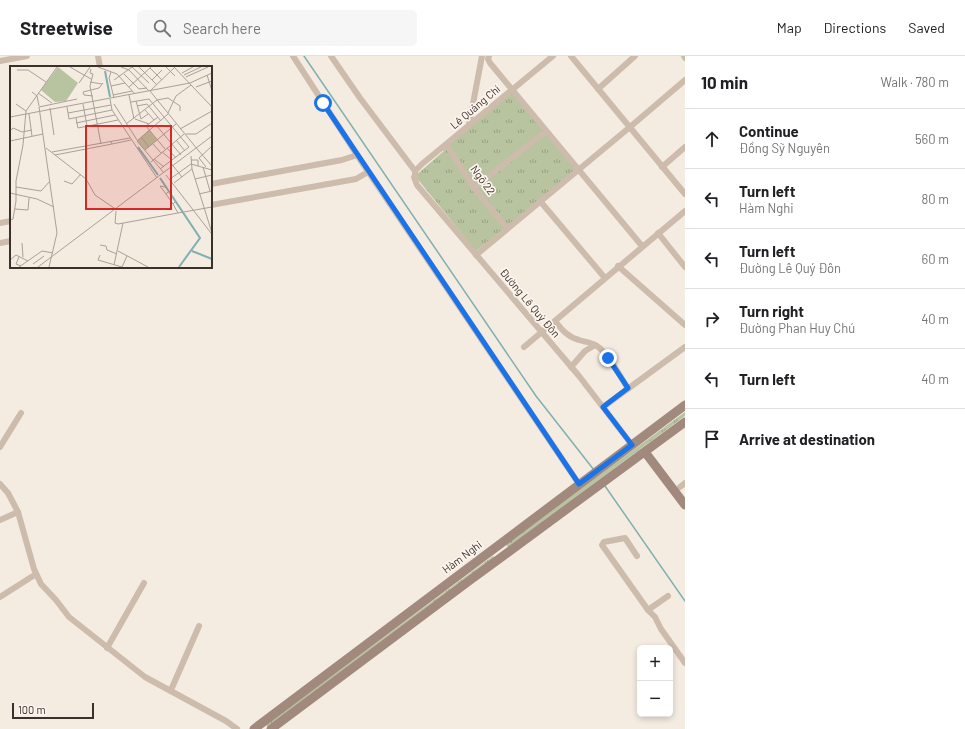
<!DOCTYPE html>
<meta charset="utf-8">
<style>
body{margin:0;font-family:Barlow,sans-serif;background:#f6f6f6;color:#202124}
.controls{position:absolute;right:12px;bottom:12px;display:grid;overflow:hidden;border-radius:6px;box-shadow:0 2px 6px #0003}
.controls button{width:36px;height:36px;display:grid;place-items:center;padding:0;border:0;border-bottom:1px solid #e0e0e0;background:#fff;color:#202124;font:20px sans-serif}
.scale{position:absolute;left:12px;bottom:10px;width:82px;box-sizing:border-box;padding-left:4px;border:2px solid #3b302b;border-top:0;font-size:11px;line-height:14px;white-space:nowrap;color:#3b302b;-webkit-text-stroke:3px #fbf5ee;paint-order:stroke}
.stop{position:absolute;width:12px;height:12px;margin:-9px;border:3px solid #1a73e8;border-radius:50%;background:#fff}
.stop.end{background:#1a73e8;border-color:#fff;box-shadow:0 1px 4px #0008}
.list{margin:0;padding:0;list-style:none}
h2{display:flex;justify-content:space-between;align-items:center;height:52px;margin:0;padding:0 16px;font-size:17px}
h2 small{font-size:13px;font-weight:400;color:#757577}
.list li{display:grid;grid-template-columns:26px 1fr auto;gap:12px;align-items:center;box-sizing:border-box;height:60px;padding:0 16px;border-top:1px solid #e0e0e0}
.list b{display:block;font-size:15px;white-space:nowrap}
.list p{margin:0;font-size:13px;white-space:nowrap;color:#757577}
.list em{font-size:13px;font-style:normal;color:#757577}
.icon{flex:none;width:22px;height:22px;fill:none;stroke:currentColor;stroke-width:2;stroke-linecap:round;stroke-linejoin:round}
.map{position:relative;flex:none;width:685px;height:673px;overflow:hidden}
header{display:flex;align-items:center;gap:24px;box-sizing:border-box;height:56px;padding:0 20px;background:#fff;border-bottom:1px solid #e0e0e0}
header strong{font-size:19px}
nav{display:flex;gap:22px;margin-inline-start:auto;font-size:14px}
.search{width:280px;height:36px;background:#f6f6f6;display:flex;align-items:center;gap:10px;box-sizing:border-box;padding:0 14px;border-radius:6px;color:#757577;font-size:15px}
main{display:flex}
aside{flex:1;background:#fff}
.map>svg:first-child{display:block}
.grass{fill:url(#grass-tufts)}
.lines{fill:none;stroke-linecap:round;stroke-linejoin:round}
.stream{stroke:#7fb0b2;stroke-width:1.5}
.street{stroke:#cdbbac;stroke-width:6}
.secondary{stroke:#a18a7d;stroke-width:9}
.route{stroke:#1a73e8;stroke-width:5}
.labels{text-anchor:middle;stroke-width:3.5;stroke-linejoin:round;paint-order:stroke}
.street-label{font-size:11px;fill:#3b302b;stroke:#fbf5ee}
.inset-river{fill:none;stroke:#7fb0b2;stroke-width:2}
.inset-road{fill:none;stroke:#aaa098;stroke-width:1}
.view{fill:#d62828;fill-opacity:0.15;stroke:#d62828;stroke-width:2}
.inset-edge{fill:none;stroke:#3b302b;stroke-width:2}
</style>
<header>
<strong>Streetwise</strong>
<div class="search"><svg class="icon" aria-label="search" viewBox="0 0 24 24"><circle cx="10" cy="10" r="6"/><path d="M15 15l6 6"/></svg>Search here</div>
<nav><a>Map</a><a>Directions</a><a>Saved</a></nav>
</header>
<main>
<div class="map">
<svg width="685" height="673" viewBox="0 0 685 673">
<defs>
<pattern id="grass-tufts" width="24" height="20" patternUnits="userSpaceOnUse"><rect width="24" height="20" fill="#b8c4a0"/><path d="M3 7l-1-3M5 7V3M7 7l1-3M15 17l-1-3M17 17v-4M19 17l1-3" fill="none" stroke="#97a083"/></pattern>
</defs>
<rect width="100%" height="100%" fill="#f4ebe1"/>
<g class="grass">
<path d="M511,35l66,79 -101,81 -61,-75 30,-26 -2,-3z"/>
<path d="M685,356v4l-177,131 -3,-3z"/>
<path d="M493,500l2,2 -227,169 -2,-2z"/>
</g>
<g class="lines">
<g class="stream">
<path d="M304,0l232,340 58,74"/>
<path d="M605,430l80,115"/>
</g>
<g class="street">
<path d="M98,0l2,11"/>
<path d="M293,0l68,105 218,323"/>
<path d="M331,0l29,42 55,73"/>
<path d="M489,0l-1,3 2,4 152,183"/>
<path d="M553,0l-131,108 -7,7v5l-1,1 3,8 162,191 53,69"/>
<path d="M571,0l114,138"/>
<path d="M684,0l1,2"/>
<path d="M0,5l27,-5"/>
<path d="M598,33l37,-33"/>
<path d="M469,69l13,-69"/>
<path d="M442,92l6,-1 26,41 33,40"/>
<path d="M662,111l23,-20"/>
<path d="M211,128l131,-24 15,-5"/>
<path d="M474,132l72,-57"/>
<path d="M540,145l65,77"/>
<path d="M211,149l145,-26 12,-7"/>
<path d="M0,167l11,-2"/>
<path d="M658,177l27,34"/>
<path d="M0,187l11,-2"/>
<path d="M476,199l154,-128 55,-47"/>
<path d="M618,210l67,59"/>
<path d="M555,265c7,9 13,16 24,19 6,2 12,2 18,6 11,7 24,31 31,43"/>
<path d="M524,291l161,-136"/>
<path d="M571,311l14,-16 10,-6"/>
<path d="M603,351l82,-60"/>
<path d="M0,391l21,-34"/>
<path d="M0,428l8,9 10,19 16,57 7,15 15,16 13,17 76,60 81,44 11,8"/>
<path d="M680,431l5,-4"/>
<path d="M0,464l18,-8"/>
<path d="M637,500l-12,-18 -21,4 -2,3 46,65 20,-14"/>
<path d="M0,541l36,-23"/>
<path d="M648,554l7,7 6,12 24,34"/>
<path d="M107,592l37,-65"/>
<path d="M171,634l28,-64"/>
</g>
<g class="secondary">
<path d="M645,396l40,53"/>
<path d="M254,673l431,-324"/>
<path d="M271,673l198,-148 216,-159"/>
</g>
</g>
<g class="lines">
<path class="route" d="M323,47l256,381 53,-39 -29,-38 25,-19 -20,-30"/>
</g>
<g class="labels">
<g class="street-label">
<text transform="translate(475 51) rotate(-40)" y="4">Lê Quảng Chí</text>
<text transform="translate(483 124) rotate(54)" y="4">Ngõ 22</text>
<text transform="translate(530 247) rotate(50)" y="4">Đường Lê Quý Đôn</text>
<text transform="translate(462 501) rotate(-37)" y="4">Hàm Nghi</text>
</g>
</g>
<g transform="translate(10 10)">
<rect width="202" height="202" fill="#f4ebe1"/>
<path d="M48,1l20,16 -12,18 -11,1 -14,-12zM139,64l8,10 -12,10 -8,-9z" fill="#b8c4a0"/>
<path class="inset-river" d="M95,5l5,26M128,81l20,28M150,112l40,60 -21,29M182,185l20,8"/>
<path class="inset-road" d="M60,1l21,12M88,1l19,7 18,20M111,1l8,3 20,21M122,1l17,16M129,1l18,18M156,1l9,9M164,1l38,40M140,2l12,12M81,3l-1,4 3,1 -3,12 11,58M7,4h11l18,12M101,6l-2,6 5,20M172,7l11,-6M114,8l15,15 8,-1M174,9l17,-8M197,9l5,16M176,11l22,-10M104,14l18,-13M142,14l10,-10M80,16l12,2M69,17l11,-16M180,17l22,-10M101,20l14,-3M119,21l22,-20M186,21l16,-6M140,25l48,59M140,25l25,-24M22,26l5,4 2,10M28,27l14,10M103,29l19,-4M119,29l5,24M83,30l-9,-1 -1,-3 16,-4 4,-5M100,33l2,11 45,68M126,35l5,18 7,-5M121,36l18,-3 40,48 -29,22M6,38l10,7M73,38l4,22M104,38l23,36M127,40l10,-2 14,17M57,41l2,12 43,-9M40,42l4,27M135,44l9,10M58,47l43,-8M158,47l8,-17 15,-11M19,48l3,22M0,51l180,-34M148,51l-12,9 19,23M66,52l2,10 40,-8M125,53l14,5M66,57l39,-8M116,58l31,-24 11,-2 12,8v5M146,59l25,30M170,63l32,-18M0,65l3,-3 9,4 10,-2M176,68h10l16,-11M131,71l8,10M166,74l9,11M0,75l33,-7M102,78l19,-4M143,78l8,9M36,82l40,31 9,16 22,15M157,82l9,10M135,84l31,-26M188,84l14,16M42,86l78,-14M152,86l10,8M45,89l57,-11 -1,-2M181,90l1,13 20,64M144,93l10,8M181,94h7v6M141,96l33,-28M160,96l12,15M193,101l7,24M196,101l-7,-9 13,-12M154,107l-27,-32 31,-27M156,109l45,58M160,113l21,-15 21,6M185,113l17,-4M54,115l8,3 9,-10M164,117l18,-14M6,121l25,4 9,-10M155,121l-5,-1 6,8 2,-2M0,127l27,6 17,8M156,128l7,10M189,128l13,-3M165,136l-2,2 5,9 34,-6M5,143l13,1 1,-12M106,145l-1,12 3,1 60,-11M0,154l3,-1 3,-18v-20l7,-36 3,-34 31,-44M12,177l1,14M90,179l6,1 1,4 10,4M108,185l30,16M90,189l-2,5 24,7M9,191l-3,7 5,2M0,194l6,-5 12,6M23,198l11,-8M104,199l9,-42M9,201l23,-16 11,2M28,201l174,-131M39,201l8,-34 -18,-126 38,-8M112,201l5,-11"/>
<path class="view" d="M76,60h85v83h-85z"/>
<rect width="202" height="202" class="inset-edge"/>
</g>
</svg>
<div class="controls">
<button>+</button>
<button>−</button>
</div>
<div class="scale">100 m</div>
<div class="stop" style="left:323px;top:47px"></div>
<div class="stop end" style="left:608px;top:302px"></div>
</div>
<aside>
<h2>10 min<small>Walk · 780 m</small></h2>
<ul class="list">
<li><svg class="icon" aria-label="ahead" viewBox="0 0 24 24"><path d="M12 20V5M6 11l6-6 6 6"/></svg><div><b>Continue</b><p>Đồng Sỹ Nguyên</p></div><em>560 m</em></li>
<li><svg class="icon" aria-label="left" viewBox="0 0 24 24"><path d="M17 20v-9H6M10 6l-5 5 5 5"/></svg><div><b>Turn left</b><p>Hàm Nghi</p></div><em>80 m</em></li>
<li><svg class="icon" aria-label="left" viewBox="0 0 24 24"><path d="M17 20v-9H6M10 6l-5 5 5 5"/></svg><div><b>Turn left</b><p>Đường Lê Quý Đôn</p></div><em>60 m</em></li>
<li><svg class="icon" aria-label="right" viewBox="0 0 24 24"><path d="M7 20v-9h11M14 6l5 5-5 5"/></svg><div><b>Turn right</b><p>Đường Phan Huy Chú</p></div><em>40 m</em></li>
<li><svg class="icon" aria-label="left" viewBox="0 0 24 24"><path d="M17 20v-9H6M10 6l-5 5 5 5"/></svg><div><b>Turn left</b></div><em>40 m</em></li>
<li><svg class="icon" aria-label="arrive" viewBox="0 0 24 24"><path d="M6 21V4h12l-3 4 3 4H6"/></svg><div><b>Arrive at destination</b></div></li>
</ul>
</aside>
</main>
